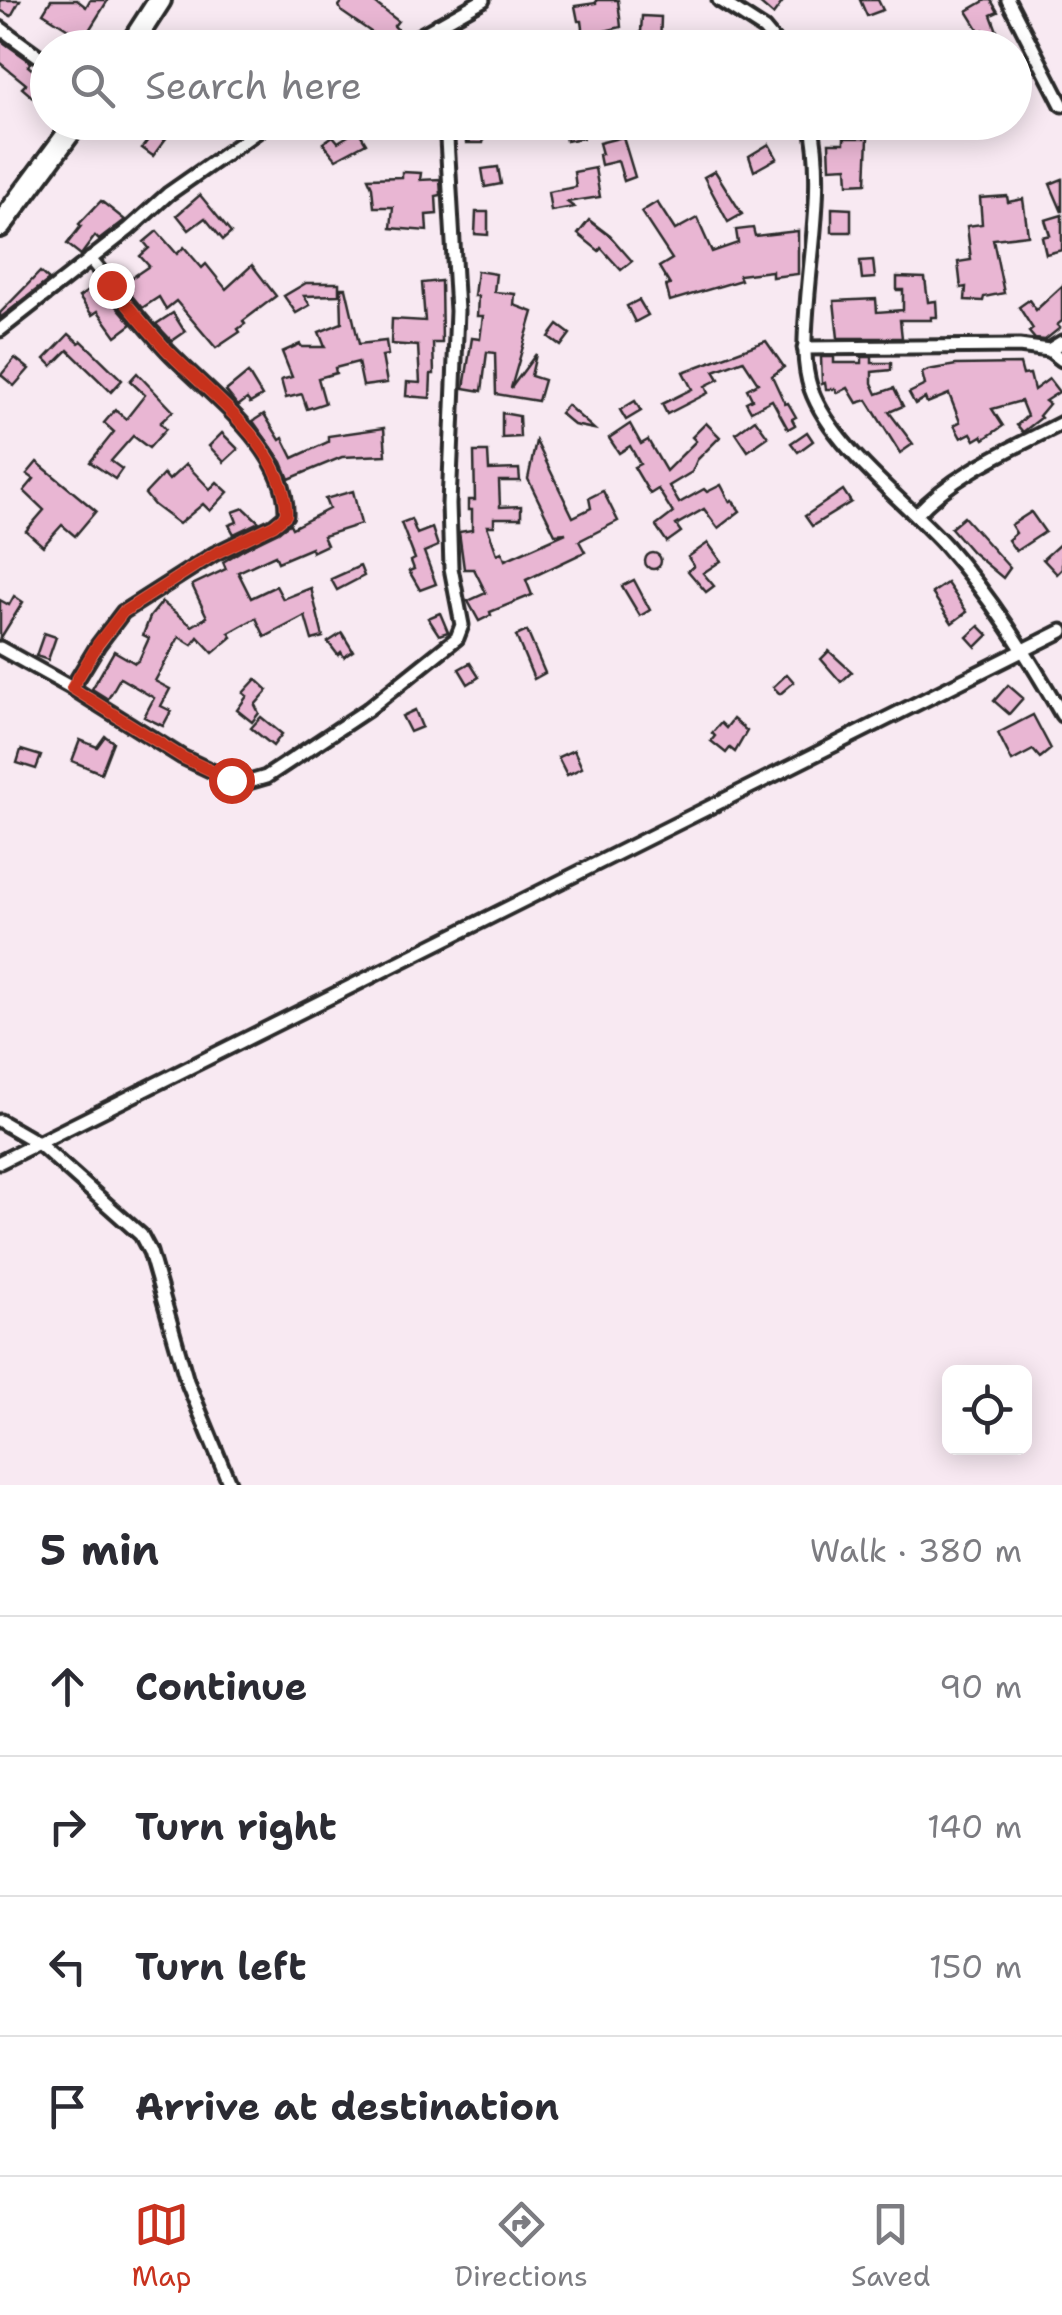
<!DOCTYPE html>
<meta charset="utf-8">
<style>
body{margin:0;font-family:"Shantell Sans",sans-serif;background:#f7f7f7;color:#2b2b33}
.controls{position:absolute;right:30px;bottom:30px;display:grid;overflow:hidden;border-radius:15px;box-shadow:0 5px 25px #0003}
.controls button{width:90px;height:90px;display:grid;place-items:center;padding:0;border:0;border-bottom:2px solid #e1e1e2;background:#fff;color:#2b2b33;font:50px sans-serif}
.stop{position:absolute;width:30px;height:30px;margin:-22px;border:8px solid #c8321e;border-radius:50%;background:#fff}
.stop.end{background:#c8321e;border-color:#fff;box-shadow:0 2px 10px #0008}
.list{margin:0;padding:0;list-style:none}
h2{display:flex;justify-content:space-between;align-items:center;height:130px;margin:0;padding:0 40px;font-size:42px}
h2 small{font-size:32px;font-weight:400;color:#7c7c81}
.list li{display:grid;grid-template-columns:65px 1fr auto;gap:30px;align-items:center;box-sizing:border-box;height:140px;padding:0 40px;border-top:2px solid #e1e1e2}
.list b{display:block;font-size:38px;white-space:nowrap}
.list em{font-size:32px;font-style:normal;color:#7c7c81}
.icon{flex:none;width:55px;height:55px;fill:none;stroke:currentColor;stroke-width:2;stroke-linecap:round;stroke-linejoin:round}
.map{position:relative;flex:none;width:1062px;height:1485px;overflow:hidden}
.search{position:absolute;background:#fff;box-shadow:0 5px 25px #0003;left:30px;right:30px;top:30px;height:110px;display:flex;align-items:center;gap:25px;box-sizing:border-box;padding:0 35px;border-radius:55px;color:#7c7c81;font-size:38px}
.sheet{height:690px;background:#fff}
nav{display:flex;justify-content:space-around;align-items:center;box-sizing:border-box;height:140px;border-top:2px solid #e1e1e2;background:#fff;font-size:28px;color:#7c7c81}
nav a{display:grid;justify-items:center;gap:5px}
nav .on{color:#c8321e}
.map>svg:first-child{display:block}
.building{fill:#e9b6d3;stroke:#2b2b2b;stroke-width:2.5}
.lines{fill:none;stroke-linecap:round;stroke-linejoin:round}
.minor-casing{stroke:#2b2b2b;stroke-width:19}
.trunk-casing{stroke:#2b2b2b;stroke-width:28}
.minor{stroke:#fff;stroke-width:11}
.trunk{stroke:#fff;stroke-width:20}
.route{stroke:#c8321e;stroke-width:12}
</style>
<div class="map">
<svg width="1062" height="1485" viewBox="0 0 1062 1485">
<rect width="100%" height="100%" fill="#f8e9f2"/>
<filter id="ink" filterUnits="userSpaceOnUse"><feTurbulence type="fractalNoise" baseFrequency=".01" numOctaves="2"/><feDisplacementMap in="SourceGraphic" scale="20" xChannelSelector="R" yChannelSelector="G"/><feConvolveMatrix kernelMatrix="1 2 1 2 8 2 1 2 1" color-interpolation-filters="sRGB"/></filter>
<g filter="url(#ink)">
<g class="building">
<path d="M0,0h20l-9,16 -11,-6z"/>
<path d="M51,0h26l9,7 4,-7h18l-30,48h-16l8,-10 -4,-2 4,-6 -27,-17z"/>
<path d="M344,0h27l27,21 -4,5 5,5 -7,10 -4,-4 -4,4 -42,-29 -3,-6z"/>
<path d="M596,0h22l3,27 -37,9 -2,-15h-4l-3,-15 21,-3z"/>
<path d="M756,0h28l-11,15z"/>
<path d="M860,0h18l5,10 -16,6z"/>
<path d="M986,0h5l7,12 -7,3 9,24 -12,4 -5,-13 -3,2 -13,-21z"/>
<path d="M642,16l19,1 -1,31h-20z"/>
<path d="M870,36l4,12h-31l-1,-2z"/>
<path d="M0,40l31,22 -3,4 16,13 -6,8 5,4 -7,9 -14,-12 4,-4 -26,-21z"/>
<path d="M161,122h17l-25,34 -11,-8z"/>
<path d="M219,122h24l5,5 -12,8z"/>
<path d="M467,123h20l-4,20h-17z"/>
<path d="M580,124l3,14 -17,3 -3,-14z"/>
<path d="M358,130l8,13 -30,16 -13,-16 10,-7 5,6z"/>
<path d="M623,137l12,40 -11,4 -6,-20 -17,4 -2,-10 3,-1 -3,-11z"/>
<path d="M844,138h24l-2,45 -18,1 -1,-17 -17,1 -1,-25h15z"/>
<path d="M769,144l8,14 -23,13 -5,-15z"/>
<path d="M498,167l3,17 -16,3 -3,-18z"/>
<path d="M595,168l5,29 -33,5 7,5 -23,4 -3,-19 28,-5 -2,-15z"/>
<path d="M715,171l27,43 -14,8 -24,-45z"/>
<path d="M402,172l19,1 -1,7 20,-1 1,16 -5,1 1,18 -11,1 1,16 -36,-3 2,-21h-19l-2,-20 -4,-9 34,-1z"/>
<path d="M1062,179v33l-12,-28z"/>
<path d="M200,195l31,38 -8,7 -18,-22 -16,12 -12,-15z"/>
<path d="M1007,196l1,6 15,-3 5,36 -35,4 11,54 -20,4 -1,4 -18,-1 1,-13 -5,1 -3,-26 13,-2 -4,-34 15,-2 -2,-26z"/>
<path d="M101,201l24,19 -26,20 -4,-4 -14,19 -14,-11 14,-18 -2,-2z"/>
<path d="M657,202l18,28 22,-12 15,34 26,-9 -2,-13 17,-2 2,8 43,-5v43l-26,3v-6l-33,4 2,5 -71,21 -4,-15 4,-1 -11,-18 13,-8 -31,-47z"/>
<path d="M832,208l19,1v23h-19z"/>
<path d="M476,212h12v23l-13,-1z"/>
<path d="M1062,215v35l-16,4 -4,-17 8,-2 -5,-15z"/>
<path d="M589,220l21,16 22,25 -11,9 -20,-22 -2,3 -21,-17z"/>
<path d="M157,231l20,23 7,-7 18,21 4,-4 20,25 26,-24 24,31 -33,25 2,3 -7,5 2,3 -24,16 -40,-47 -10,8 -7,-12 -17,11 -14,-17 4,-3 -5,-7 22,-15 -9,-10 9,-8 -5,-6z"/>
<path d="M873,260l2,18 -13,1 -2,-18z"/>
<path d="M477,271l19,3 -2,18 21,2 -1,11 19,7 -22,76 25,-34 -5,22 13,4 -6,21 -42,-7 -1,-41 -8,-1 -5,39 -18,-3 8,-50 8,1 3,-23h-6l1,-20h-4z"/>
<path d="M40,272l9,8 -49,38v-5z"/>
<path d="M897,277l28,1 3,24 8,-1 1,16h-6v3h-31l2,18h-64l-4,-37 42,-2 1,13 26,-2v-20h-6z"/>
<path d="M441,281l1,62h-9l1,31h-3l-1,24 -24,-2 1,-14 13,1 -2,-37 -27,-2 1,-25 33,2 -3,-38z"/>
<path d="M306,283h33v12l-35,1 6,9 -14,8 -12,-17z"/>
<path d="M98,284l34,40 -16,12 -18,-25 -6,4 -13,-18z"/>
<path d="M1062,286v35l-5,4 3,3 -15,12 -10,-1 -6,-7 4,-3 -14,-22 10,-7 7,10z"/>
<path d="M341,288h5l13,56 27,-3 2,14 -6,1 5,27 -24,3 -5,-24 -23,6 1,5 -18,5 7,25 -18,6 -5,-15 -16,4 -5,-18 11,-3 -10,-25 18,-8 2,3h23l-6,-15 23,-9z"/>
<path d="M639,300l9,15 -13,7 -8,-16z"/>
<path d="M173,313l12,19 -13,9 -16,-17z"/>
<path d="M558,325l12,9 -9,12 -12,-9z"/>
<path d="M69,334l10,9 3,-2 40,39 -11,12 -43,-42 -16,16 -7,-7z"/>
<path d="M766,341l18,26 -12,9 13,28 3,-1 8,14 -4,2 3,6 -7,4 -16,-29 -21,11 -5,-9 6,-3 -5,-10 11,-6 -15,-23 -29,11 5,8 -14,7 3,7 -41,21 -5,-10 30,-15 -9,-17z"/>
<path d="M821,357h13v6h28v-6h10v6h19v7l-19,2v11l5,11 17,-6 9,18 -14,6 24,32 -13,9 -33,-53 -10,3 -9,-15 -10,5 -3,-4h-9l-1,-6 -3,1z"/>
<path d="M15,358l14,11 -15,17 -13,-11z"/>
<path d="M1020,364l3,11 7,-1 4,16 15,-11 10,13 -14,9 4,3 -10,12 2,2 -18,14 -6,-7 10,-9 -6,-15 -29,8 11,17 -19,13 -2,-3 -7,4 -4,-7 -10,5 -7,-13 6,-3 -11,-28 -22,9 -2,-5 -10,6 -6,-11 16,-8 -3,-12 6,-3 28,-5z"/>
<path d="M137,373l36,38 -13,12 6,6 -17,19 -16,-12 -22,25 11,8 -7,10 -25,-17 24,-30 -10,-9 11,-13 11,9 19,-24 -15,-14z"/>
<path d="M248,373l14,23 -12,7 -3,-4 -9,7 -12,-15z"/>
<path d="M635,401l6,10 -15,9 -6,-10z"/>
<path d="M567,405l27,24 -20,-4 -14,-12z"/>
<path d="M502,413l17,3 1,21 -18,1z"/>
<path d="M264,414l16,26 3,-2 10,20 35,-16v-6l56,-8 2,27 -44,2 -53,22 -7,-17 -29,-41z"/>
<path d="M755,419l13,18 -20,14 -12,-18z"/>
<path d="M706,423l14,14 -23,23 -5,12 -23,14 10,17 25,-14 3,3 14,-7 9,17 2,-2 8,11 -22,17 -14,-19 -28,16 5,7 -14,10 -11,-16 17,-13 -15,-24 -8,5 -16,-27 6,-3 -10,-18 -11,7 -10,-15 21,-14 11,20 7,-4 18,31 30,-30 -4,-4z"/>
<path d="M807,432l6,9 -15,11 -7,-9z"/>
<path d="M222,433l16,16 -14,13 -15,-16z"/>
<path d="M536,441l37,76 18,-9 -2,-10 14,-7 15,30 -39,20 6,11 -59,28 6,15 -42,17 1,3 -12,6 -11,-20 18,-8 -12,-24h-10l-5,-37 13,-2v-20h-4v-10h7l-1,-48h14l1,18 30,-1 1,12h-21l1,26 21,-1v12h-27v8h-7l10,28 5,-2 3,8 61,-27 -11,1 -27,-55z"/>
<path d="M37,462l59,49 -21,25 -13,-11 -19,21 -17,-15 18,-21 -20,-19 10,-12 -7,-5z"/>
<path d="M186,464l24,25 7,-7 11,10 -18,19 -7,-7 -24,20 -25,-19 -9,-11 19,-20 5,6z"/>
<path d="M843,490l8,12 -39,24 -7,-10z"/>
<path d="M353,491l8,33 -38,12 4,9 -15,7 -1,-4 -33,14 -3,-7 -37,17 13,26 25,-12 7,13 28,-11 12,49 -11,3 -7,-24 -40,21 -9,-19 -27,15 3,4 -19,16 -15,-16 -6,8 -13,-8 -24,44 15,8 -9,17 10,5 -8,15 -19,-9 10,-19 -34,-20 -12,21 -16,-10 22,-38 21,12 4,-3 10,-22 -6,-3 7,-18 12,-15 30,24 15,-9 -15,-32 34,-16 -3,-7 18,-11 49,-27 2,4 37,-19 -4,-10z"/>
<path d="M244,508l15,14 -25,12 -5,-9 8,-3 -4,-10z"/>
<path d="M1031,512l14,20 -29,19 -8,-11 8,-7 -5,-8z"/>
<path d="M964,517l46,51 -7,10 -31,-26 -21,-24z"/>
<path d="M411,519l6,15 15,-6 6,18 -14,6 12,32 -16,6 -11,-19 5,-2 -3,-8 4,-2 -14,-36z"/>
<path d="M1062,542v27l-5,5 -14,-15z"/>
<path d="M708,543l13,18 -18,12 11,13 -8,6 -18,-21 6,-5 -6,-9z"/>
<circle cx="653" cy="561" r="8"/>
<path d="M360,566l4,10 -27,14 -6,-11z"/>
<path d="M634,580l16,30 -10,6 -18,-30z"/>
<path d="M947,583l20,29 -15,11 -20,-30z"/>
<path d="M14,596l9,6 -23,37v-39l9,5z"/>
<path d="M440,613l8,19 -9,3 -11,-17z"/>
<path d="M979,626l9,9 -12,12 -9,-10z"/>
<path d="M527,631l18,42 -11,6 -18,-43z"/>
<path d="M44,633l12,4 -8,23 -12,-4z"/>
<path d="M342,633l11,18 -9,6 -3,-5 -3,3 -10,-13z"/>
<path d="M829,651l23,21 -11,10 -20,-23z"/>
<path d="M470,663l9,14 -11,7 -9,-15z"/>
<path d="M787,674l7,8 -14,12 -7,-7z"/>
<path d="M256,679l12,11 -13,15 4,8 -7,9 -15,-12 10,-14 -4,-3z"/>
<path d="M1008,685l15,13 -14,16 -15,-13z"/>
<path d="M415,710l7,17 -12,5 -8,-16z"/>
<path d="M1033,715l18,34 -11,9 -7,-8 -21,11 -14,-28z"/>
<path d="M261,717l21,17 -9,12 -22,-18z"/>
<path d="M733,719l14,12 -12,21 -5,-4 -4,5 -15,-12 4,-5 -3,-3 9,-10 5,5z"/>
<path d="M105,736l8,6 -12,31 -29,-12 8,-21 17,7z"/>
<path d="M21,750l20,6 -5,13 -19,-6z"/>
<path d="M574,750l8,18 -15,7 -9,-18z"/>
</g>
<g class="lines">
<g class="minor-casing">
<g id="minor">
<path d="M719,0l45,29 16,19"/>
<path d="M1008,0l54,105"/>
<path d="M438,25l2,23"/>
<path d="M0,28l48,35"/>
<path d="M398,48l85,-48"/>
<path d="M811,122c13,58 0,125 -4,184 -2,27 -5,56 4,83 20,57 94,112 134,156 46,52 83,111 117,170"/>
<path d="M0,330l129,-101 39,-35 103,-72"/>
<path d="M804,348l215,-2 30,4 13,-8"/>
<path d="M1049,350l13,10"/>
<path d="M916,515c40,-43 94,-65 146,-92"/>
<path d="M0,648l72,40 110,69 49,23 18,2 17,-5 101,-67 90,-72 5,-13 -11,-57 -2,-64 8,-193 -11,-189"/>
<path d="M72,688l26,-43 25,-33 91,-58 60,-29 12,-10c3,-66 -80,-123 -120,-166 -27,-29 -51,-60 -76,-90"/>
<path d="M0,1121l38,22 103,92 9,17 37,129 43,104"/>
<path d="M0,1162l1062,-531"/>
</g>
</g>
<g class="trunk-casing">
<g id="trunk">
<path d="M129,48l31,-48"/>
<path d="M0,226l77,-104"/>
</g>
</g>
<use href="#minor" class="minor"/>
<use href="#trunk" class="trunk"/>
</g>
</g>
<g class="lines" filter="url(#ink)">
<path class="route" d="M111,285c18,22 36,44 56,65 39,41 122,101 119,165l-12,10 -60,29 -91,58 -25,32 -26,44 110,69 49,23"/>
</g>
</svg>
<div class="controls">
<button><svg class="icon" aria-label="locate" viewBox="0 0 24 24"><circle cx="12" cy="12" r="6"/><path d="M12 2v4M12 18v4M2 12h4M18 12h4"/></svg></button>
</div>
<div class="stop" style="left:231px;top:780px"></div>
<div class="stop end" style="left:111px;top:285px"></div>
<div class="search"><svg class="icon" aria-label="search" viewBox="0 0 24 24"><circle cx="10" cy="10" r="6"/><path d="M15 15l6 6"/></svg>Search here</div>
</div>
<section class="sheet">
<h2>5 min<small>Walk · 380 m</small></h2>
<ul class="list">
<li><svg class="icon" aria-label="ahead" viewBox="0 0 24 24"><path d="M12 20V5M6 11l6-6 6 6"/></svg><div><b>Continue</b></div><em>90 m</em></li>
<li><svg class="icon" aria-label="right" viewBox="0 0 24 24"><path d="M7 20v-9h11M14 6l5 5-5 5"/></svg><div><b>Turn right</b></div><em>140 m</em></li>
<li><svg class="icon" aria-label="left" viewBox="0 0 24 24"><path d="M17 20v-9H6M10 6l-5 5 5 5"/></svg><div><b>Turn left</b></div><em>150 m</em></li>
<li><svg class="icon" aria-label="arrive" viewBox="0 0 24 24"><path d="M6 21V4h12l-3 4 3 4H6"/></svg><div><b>Arrive at destination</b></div></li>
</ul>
</section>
<nav>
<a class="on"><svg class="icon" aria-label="map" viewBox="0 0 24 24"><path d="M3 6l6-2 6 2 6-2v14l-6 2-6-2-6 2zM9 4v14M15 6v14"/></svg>Map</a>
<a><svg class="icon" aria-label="directions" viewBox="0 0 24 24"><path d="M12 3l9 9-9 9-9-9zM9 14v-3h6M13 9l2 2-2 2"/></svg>Directions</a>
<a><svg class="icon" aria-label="saved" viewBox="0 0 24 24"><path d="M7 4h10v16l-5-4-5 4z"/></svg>Saved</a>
</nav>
